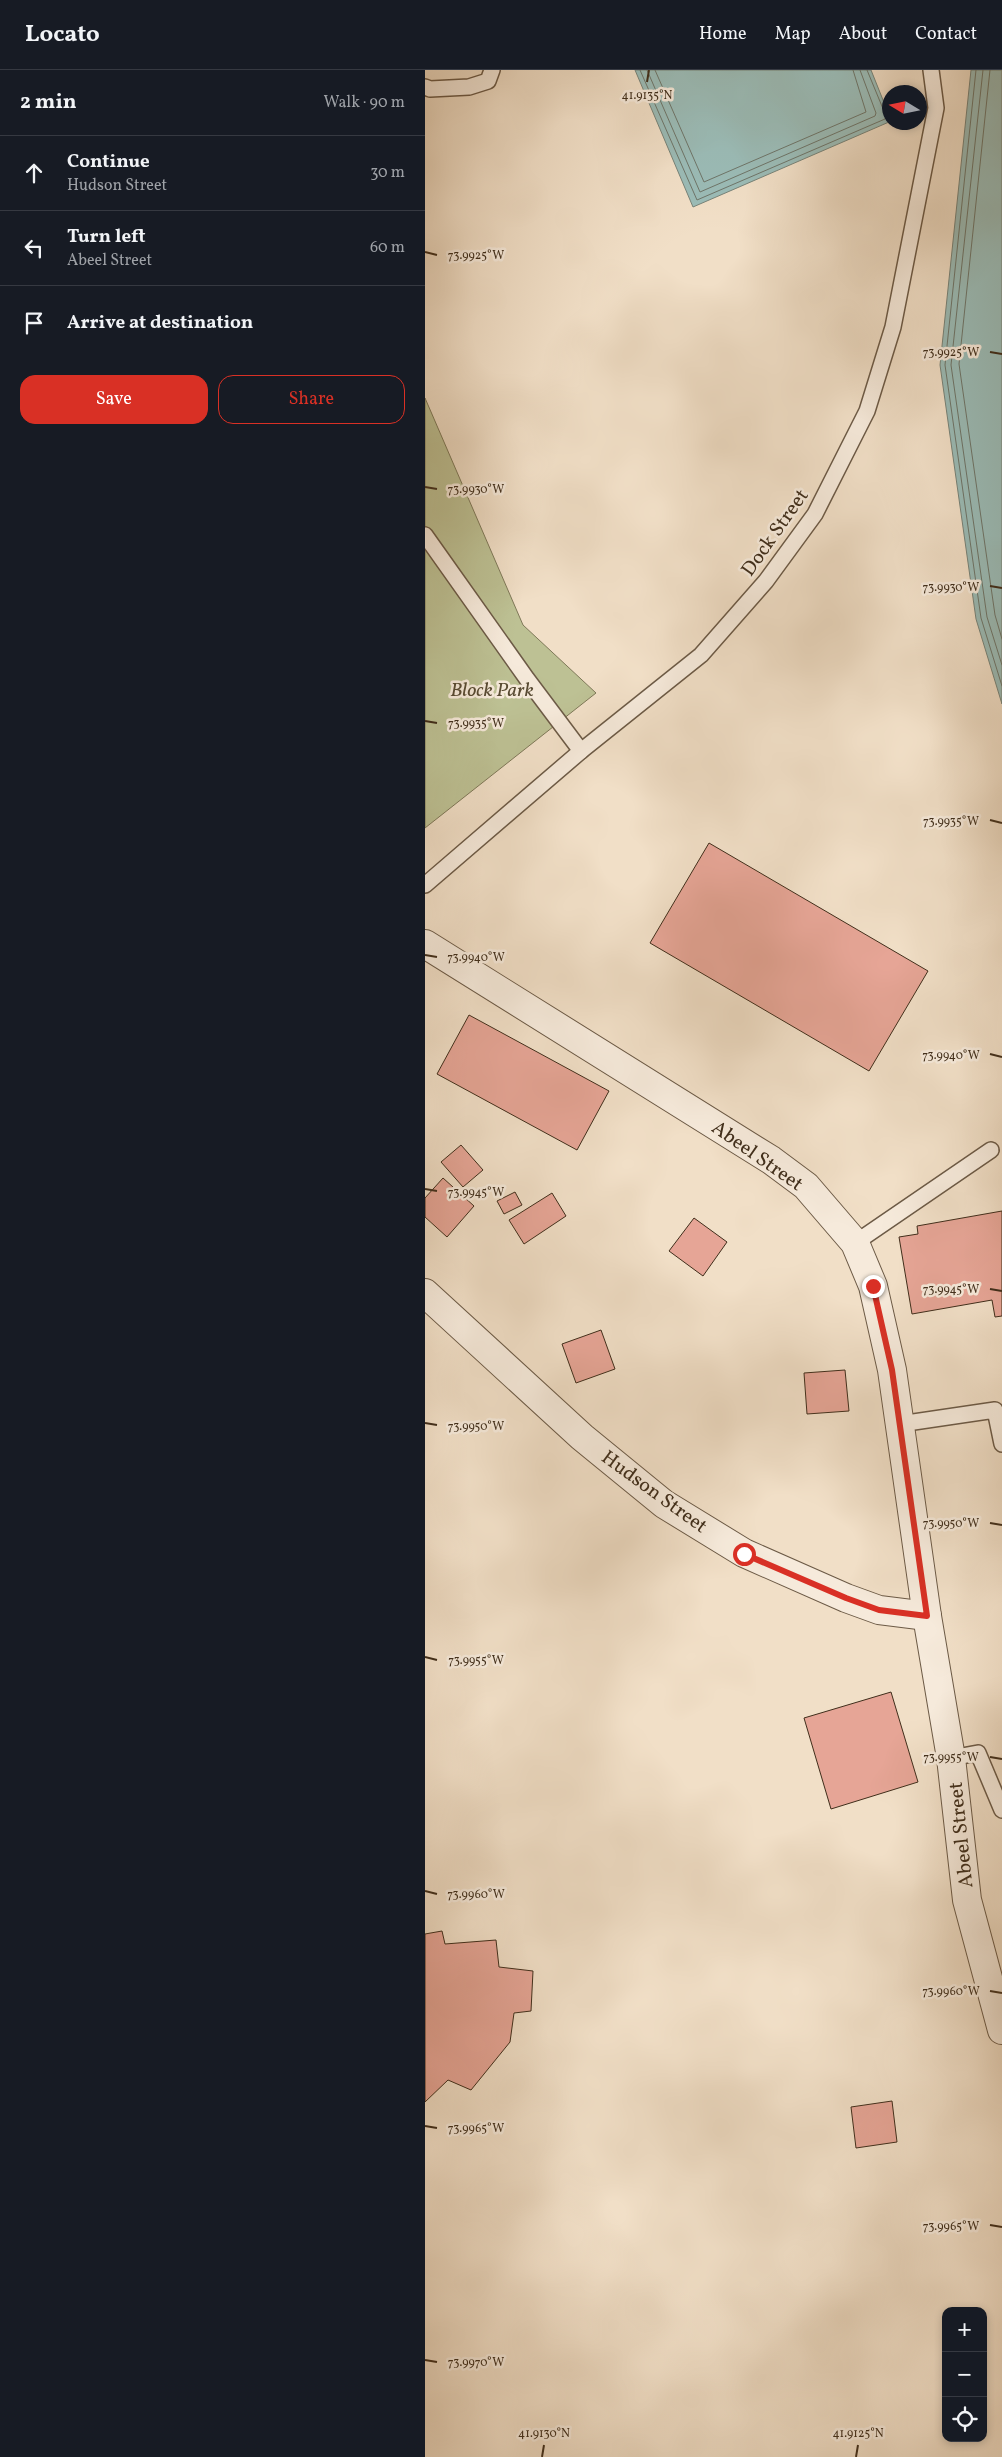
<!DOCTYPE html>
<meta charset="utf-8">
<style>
body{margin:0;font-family:Vollkorn,serif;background:#20242c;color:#f1f3f6}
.controls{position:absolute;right:15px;bottom:15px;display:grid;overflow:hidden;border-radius:10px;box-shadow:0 2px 8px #0003}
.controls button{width:45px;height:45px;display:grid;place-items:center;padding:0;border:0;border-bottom:1px solid #363941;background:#171b24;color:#f1f3f6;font:25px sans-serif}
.compass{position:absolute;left:457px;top:15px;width:45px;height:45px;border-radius:50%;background:#171b24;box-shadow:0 2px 8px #0003;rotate:280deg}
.stop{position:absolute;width:15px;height:15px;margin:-11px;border:4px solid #d93025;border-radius:50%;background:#fff}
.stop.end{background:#d93025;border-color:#fff;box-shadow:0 1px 5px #0008}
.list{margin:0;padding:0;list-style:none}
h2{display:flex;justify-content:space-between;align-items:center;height:65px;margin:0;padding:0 20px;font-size:21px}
h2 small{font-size:16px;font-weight:400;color:#9ea1a6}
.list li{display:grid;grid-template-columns:32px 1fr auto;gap:15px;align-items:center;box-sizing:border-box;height:75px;padding:0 20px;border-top:1px solid #363941}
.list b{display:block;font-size:19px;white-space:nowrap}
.list p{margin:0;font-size:16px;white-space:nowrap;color:#9ea1a6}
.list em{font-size:16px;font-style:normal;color:#9ea1a6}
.actions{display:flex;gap:10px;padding:15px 20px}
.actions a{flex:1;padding:11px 0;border:1px solid #d93025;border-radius:15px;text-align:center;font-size:18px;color:#d93025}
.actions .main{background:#d93025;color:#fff}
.icon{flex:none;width:28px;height:28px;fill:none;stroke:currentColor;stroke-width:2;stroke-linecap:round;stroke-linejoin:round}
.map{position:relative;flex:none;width:577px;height:2387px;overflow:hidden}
header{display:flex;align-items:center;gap:30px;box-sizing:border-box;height:70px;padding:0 25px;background:#171b24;border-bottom:1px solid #363941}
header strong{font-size:24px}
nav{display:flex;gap:28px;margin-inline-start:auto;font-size:18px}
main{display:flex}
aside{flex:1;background:#171b24}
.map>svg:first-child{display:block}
.green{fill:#bdc194;stroke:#7e7858}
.water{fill:#9bbcb7;stroke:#778379}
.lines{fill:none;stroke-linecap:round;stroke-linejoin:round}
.shore{stroke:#6e7569;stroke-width:1}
.building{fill:#e6a596;stroke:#402e1b}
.service-casing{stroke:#6c5a46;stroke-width:18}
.minor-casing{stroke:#6c5a46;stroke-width:30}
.tertiary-casing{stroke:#6c5a46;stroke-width:30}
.service{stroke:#f6eadb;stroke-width:15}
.minor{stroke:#f6eadb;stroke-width:28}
.tertiary{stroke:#f6eadb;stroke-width:28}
.route{stroke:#d93025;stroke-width:6}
.ticks{fill:none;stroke:#402e1b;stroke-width:2}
.labels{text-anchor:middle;stroke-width:5;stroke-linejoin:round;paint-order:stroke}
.street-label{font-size:20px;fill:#402e1b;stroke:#f6eadb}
.park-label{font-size:20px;font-style:italic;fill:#594b33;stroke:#f6eadb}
.ticks-label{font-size:12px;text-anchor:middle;fill:#402e1b;stroke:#f6eadb;stroke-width:5;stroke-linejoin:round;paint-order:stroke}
</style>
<header>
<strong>Locato</strong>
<nav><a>Home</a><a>Map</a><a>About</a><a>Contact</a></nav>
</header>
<main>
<aside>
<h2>2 min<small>Walk · 90 m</small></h2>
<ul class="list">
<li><svg class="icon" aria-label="ahead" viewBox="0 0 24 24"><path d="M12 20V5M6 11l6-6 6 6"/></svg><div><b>Continue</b><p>Hudson Street</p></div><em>30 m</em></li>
<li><svg class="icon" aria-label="left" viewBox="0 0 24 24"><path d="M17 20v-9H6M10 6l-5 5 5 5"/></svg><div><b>Turn left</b><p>Abeel Street</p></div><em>60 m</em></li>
<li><svg class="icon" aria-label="arrive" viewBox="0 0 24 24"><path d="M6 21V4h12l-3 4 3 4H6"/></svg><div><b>Arrive at destination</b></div></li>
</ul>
<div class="actions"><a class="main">Save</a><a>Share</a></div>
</aside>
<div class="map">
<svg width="577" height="2387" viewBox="0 0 577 2387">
<rect width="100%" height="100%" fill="#f1dfc7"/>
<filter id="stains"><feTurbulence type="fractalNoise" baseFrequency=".004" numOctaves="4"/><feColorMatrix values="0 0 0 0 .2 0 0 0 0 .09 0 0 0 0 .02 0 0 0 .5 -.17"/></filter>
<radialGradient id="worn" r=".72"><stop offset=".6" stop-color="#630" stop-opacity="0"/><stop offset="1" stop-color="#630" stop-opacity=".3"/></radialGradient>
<path class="green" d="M0,328l98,227 73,68 -171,135z"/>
<g class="water">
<path d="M210,0h236l18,45v7l-196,85z"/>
<path d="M546,0h31v634l-26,-85 -36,-254z"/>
</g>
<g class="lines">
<g class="shore">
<path d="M215,0l57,130 188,-81 1,-3 -19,-46"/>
<path d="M222,0l53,122 175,-76 1,-3 -16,-43"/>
<path d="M230,0l49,112 162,-70 -13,-42"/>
<path d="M551,0l-31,295 36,253 21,68"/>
<path d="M558,0l-32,295 36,252 15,48"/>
<path d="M565,0l-31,294 36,251 7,24"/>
</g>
</g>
<g class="building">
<path d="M284,773l219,128 -59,100 -219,-128z"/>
<path d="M44,945l140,76 -32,59 -140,-76z"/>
<path d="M36,1075l22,25 -20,17 -22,-25z"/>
<path d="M18,1108l31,28 -27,31 -22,-20v-19z"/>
<path d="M90,1122l7,13 -18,9 -7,-13z"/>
<path d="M127,1123l14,23 -42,28 -15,-24z"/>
<path d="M577,1141v105l-7,1 -3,-17 -80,14 -13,-77 19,-3 -1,-8z"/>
<path d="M269,1148l33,24 -24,34 -34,-25z"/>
<path d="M176,1260l14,39 -39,14 -14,-39z"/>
<path d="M420,1300l4,41 -42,3 -3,-41z"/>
<path d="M466,1622l27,90 -87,27 -27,-91z"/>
<path d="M17,1861l3,13 51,-4 3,27 34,4 -2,40 -17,2 -4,29 -39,48 -23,-10 -23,22v-168z"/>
<path d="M467,2031l5,41 -41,6 -5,-41z"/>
</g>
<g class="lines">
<g class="service-casing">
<g id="service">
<path d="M0,17l5,2 39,-2 19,-6 4,-11"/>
<path d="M0,465l102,144 54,72"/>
<path d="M0,815l156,-134 120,-96 65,-74 49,-67 52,-103 26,-84 43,-219 -5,-38"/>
<path d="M430,1173l136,-93"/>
<path d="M475,1354l95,-14 7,34"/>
<path d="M526,1688l27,-5 24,57"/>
</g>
</g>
<g class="minor-casing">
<path id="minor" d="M0,1223l157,144 82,67 80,49 102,45 33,12 48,6"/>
</g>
<g class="tertiary-casing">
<path id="tertiary" d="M0,874l346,216 35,26 49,57 18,43 19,84 35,246 24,142 16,142 35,130"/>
</g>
<use href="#service" class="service"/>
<use href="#minor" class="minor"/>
<use href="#tertiary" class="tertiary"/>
</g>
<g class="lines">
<path class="route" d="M319,1484l102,44 33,12 48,6 -35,-246 -19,-84"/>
</g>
<path class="ticks" d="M222,12l2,-12M0,182l12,3M565,282l12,2M0,417l12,2M565,516l12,2M0,651l12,2M565,750l12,3M0,885l12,2M565,984l12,3M0,1119l12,2M565,1219l12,2M0,1353l12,2M565,1453l12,2M0,1587l12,3M565,1687l12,2M0,1821l12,3M565,1921l12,2M0,2056l12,2M565,2155l12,2M0,2290l12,2M117,2387l2,-12M431,2387l2,-12"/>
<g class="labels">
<g class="street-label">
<text transform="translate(349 462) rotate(-55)" y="7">Dock Street</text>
<text transform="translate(333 1085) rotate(35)" y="7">Abeel Street</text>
<text transform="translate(230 1421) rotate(36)" y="7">Hudson Street</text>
<text transform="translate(535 1765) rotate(-96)" y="7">Abeel Street</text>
</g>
<g class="park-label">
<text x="67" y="626">Block Park</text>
</g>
</g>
<g class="ticks-label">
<text x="222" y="29">41.9135°N</text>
<text x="51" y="189">73.9925°W</text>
<text x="526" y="286">73.9925°W</text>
<text x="51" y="423">73.9930°W</text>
<text x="526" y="521">73.9930°W</text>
<text x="51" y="657">73.9935°W</text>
<text x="526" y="755">73.9935°W</text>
<text x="51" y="891">73.9940°W</text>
<text x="526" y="989">73.9940°W</text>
<text x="51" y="1126">73.9945°W</text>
<text x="526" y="1223">73.9945°W</text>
<text x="51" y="1360">73.9950°W</text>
<text x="526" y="1457">73.9950°W</text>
<text x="51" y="1594">73.9955°W</text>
<text x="526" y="1691">73.9955°W</text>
<text x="51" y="1828">73.9960°W</text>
<text x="526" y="1925">73.9960°W</text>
<text x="51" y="2062">73.9965°W</text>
<text x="526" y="2160">73.9965°W</text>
<text x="51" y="2296">73.9970°W</text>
<text x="119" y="2367">41.9130°N</text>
<text x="433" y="2367">41.9125°N</text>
</g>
<rect width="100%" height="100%" filter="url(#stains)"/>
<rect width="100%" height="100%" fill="url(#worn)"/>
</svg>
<div class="controls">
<button>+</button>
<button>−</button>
<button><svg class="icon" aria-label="locate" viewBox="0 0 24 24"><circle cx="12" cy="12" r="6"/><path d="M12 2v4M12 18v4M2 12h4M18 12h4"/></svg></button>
</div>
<svg class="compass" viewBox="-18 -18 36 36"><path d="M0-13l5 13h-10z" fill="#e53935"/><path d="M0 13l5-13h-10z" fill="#9ea1a6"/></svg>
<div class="stop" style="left:319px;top:1484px"></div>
<div class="stop end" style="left:448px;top:1216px"></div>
</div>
</main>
